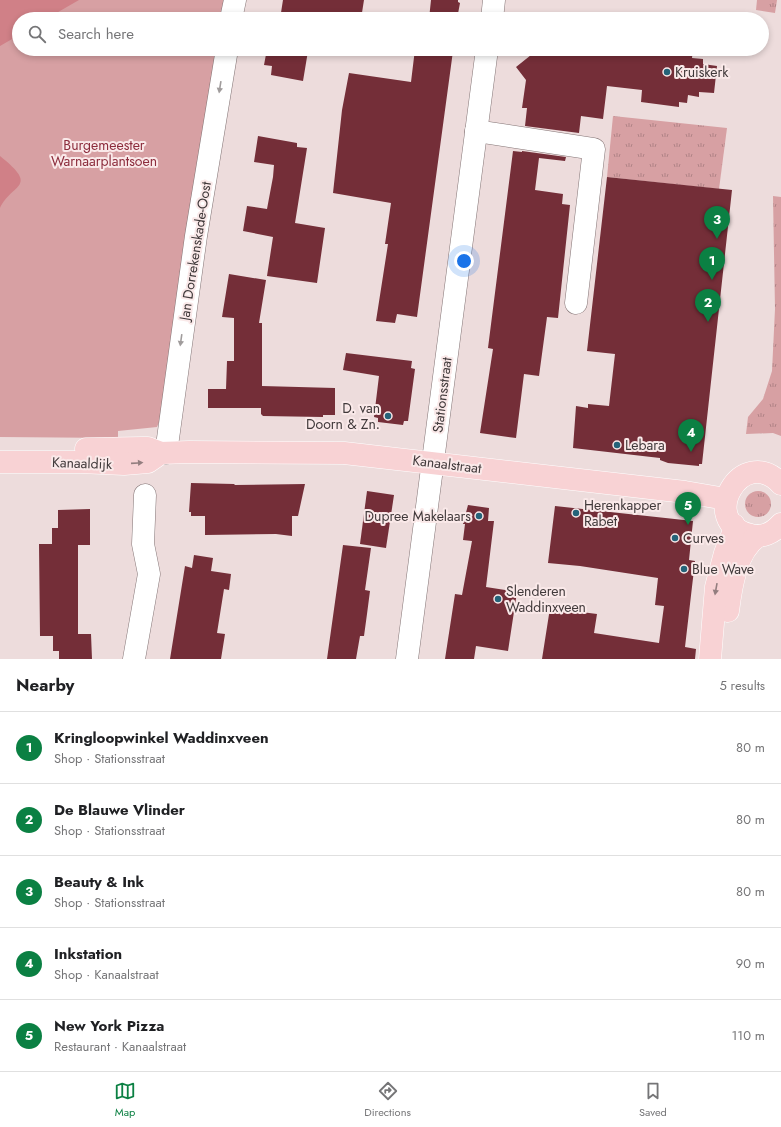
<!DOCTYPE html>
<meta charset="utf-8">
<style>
body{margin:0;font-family:Jost,sans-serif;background:#f2f2f2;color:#202124}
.you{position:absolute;left:464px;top:261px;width:14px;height:14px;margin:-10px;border:3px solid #fff;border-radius:50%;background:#1a73e8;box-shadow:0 0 0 6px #1a73e833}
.badge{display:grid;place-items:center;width:26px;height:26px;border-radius:50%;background:#0b8043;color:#fff;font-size:13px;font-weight:700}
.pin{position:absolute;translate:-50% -33px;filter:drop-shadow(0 1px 2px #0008)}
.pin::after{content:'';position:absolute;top:21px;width:14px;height:12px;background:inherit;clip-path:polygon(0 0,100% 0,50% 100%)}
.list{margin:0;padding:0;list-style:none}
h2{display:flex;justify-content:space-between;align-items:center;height:52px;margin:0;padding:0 16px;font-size:17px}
h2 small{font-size:13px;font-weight:400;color:#757577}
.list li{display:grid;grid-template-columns:26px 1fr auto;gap:12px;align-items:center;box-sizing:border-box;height:72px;padding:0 16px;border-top:1px solid #e0e0e0}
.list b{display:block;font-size:15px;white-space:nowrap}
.list p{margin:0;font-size:13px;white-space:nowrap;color:#757577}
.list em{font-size:13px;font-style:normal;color:#757577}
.icon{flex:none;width:22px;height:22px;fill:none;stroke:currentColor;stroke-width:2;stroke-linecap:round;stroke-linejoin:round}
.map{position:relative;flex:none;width:781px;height:659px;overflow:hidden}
.search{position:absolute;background:#fff;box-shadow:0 2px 6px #0003;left:12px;right:12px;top:12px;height:44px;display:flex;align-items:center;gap:10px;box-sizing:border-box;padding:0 14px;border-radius:22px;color:#757577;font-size:15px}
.sheet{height:412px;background:#fff}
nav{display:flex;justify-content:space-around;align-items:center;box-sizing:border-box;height:56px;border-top:1px solid #e0e0e0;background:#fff;font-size:11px;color:#757577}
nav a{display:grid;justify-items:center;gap:2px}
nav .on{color:#0b8043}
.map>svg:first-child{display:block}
.grass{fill:url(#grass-tufts)}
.park{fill:#d7a0a3}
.water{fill:#d08087}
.building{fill:#742e38}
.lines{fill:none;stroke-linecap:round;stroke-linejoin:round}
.minor-casing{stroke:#837475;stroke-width:23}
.major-casing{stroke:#fff;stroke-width:23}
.minor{stroke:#fff;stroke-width:22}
.major{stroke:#f8d2d4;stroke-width:22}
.oneway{fill:#a09c9c}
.oneway2{fill:#937e7f}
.poi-dot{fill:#256379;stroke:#fae9e9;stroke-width:1.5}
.labels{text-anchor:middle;stroke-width:4;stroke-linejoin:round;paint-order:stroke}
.poi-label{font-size:14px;fill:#40393a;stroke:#fae9e9;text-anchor:start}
.park-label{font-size:14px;fill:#8c2c3c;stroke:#fae9e9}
.street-label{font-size:14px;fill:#40393a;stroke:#fae9e9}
</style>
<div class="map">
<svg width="781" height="659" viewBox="0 0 781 659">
<defs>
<pattern id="grass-tufts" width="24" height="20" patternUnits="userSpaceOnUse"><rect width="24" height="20" fill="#d7a0a3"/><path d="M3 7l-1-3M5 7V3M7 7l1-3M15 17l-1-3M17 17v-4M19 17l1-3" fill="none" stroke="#b08386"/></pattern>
</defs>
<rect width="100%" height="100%" fill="#eddcdc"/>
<g class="grass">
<path d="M757,0h20l-2,13 -19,-3z"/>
<path d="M613,116l114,12 -8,61 -112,-12z"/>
<path d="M773,196l8,1v239l-8,-3 -27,1 2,-17 15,-18 9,-28 3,-62z"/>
<circle cx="758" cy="504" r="13"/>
</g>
<path class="park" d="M0,0h233l-2,19h-212v30h208l-65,366 -5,12 -39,4v7l-118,-1z"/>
<g class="water">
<path d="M0,0h79l-33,19h-27v16l-19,11z"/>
<path d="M0,156c40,32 12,27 0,52z"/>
</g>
<g class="building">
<path d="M283,0h81l-3,19h-81z"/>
<path d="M431,0h27v2l2,1 -3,16h-28z"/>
<path d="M267,49h75l-1,7 -33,-5 -5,30 -32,-6 1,-9 -8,-1z"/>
<path d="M415,49l38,2 -36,266 -20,-3 -2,9 -19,-2 12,-77h-3l6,-41 -58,-10 9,-83 7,-37 62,9z"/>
<path d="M532,49h85l30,3v-3h46l-1,9 11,1v5l14,2 -3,27 -15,-1v5l-11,-2 -1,8 -8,-1v5l-38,-5 1,-12 -35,-4 -4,33 -22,-3 -2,17 -54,-7 2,-18h-5l4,-28 -10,-13 15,-12z"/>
<path d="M258,136l39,7v4l10,1 -12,75 30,5 -8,55 -50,-7 6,-39 -30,-6 4,-25 20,3 6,-32 1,-12 -20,-3z"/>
<path d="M513,151l9,1v-1l44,6 -1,4 -26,-3 -4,32 28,4 -1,10 8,1 -12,113 -11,-1 -8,59 -15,-2 -8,64 -36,-5 13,-84 -5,-1z"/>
<path d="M607,177l125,13 -30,274h-3v2l-31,-3 -8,-3v-2l-87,-10 3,-42 12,2v-4l21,2 6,-52 -28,-3z"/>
<path d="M229,274l37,6 -7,43h3v63l73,2v27h-12v2l-60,-1 -2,-2v-6h-53v-19h18l1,-28h7v-43l-12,-1z"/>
<path d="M346,353l66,8 -1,7 4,1 -7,52h-4l-1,4 -25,-3v-4l-4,-1 5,-41 -36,-6z"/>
<path d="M191,483l43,1 1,1 70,-1 -7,32h-6v20l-16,-2 -71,1v-19h-14v-4h-2z"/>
<path d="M367,491l27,4 -8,53 -26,-4z"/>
<path d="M468,505l21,3 -1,13h6l-8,66 31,5 -9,59 -32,-5 -2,13h-29l10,-65 7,1 10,-54 -9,-1 2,-16h-2z"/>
<path d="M555,506l138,15 -4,39 6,1 -10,86 11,2 -1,10h-153l8,-51 47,6 -3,19 65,10 5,-37 -9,-1 3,-27 -78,-12 -32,-3z"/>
<path d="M90,509v36h-12v89h13l1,25h-33v-8h-6v-15h-13l-1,-92h13v-16h6v-18z"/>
<path d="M343,545l28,3 -6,42 5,1 -3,23 -3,22h-4l-4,23h-29z"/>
<path d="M194,555l19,3 -2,13 20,3 -2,16 -5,-1 -7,44 8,1 -4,25h-51l15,-93 7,2z"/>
</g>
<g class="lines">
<g class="minor-casing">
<g id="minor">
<path d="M231,19l4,-19"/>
<path d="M492,19l2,-19"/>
<path d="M476,131l118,18 -18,154"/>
<path d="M166,453l30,-217 31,-187"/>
<path d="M134,659l15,-85 -6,-30 2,-49"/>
<path d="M407,659l80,-610"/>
</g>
</g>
<g class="major-casing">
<g id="major">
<path d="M86,449l56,-1h6l13,5"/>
<path d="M0,462h80l44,2 24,-2 13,-9 28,-1 155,1 341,39 41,7"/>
<path d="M781,484c-39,-42 -85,39 -30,51 11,3 22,-2 30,-11"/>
<path d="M728,611c3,-24 8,-60 30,-75"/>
<path d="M710,659l6,-72 9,-34 8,-20 1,-8"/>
</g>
</g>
<use href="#minor" class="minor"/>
<use href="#major" class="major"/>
</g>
<defs><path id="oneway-solid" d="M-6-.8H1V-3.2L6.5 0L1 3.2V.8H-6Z"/></defs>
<g class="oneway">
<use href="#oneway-solid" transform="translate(220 87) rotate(99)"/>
<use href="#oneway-solid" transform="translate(181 340) rotate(98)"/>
</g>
<g class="oneway2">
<use href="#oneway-solid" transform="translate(137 463) rotate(-4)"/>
<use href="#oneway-solid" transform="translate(716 589) rotate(100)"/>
</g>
<g class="poi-dot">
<circle cx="667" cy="72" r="4"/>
<circle cx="388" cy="416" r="4"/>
<circle cx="617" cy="445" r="4"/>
<circle cx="576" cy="513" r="4"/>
<circle cx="479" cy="516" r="4"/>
<circle cx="675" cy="538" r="4"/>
<circle cx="684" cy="569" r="4"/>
<circle cx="498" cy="599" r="4"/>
</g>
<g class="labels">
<g class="poi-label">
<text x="675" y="77">Kruiskerk</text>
<text x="380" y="413" text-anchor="end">D. van<tspan x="380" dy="16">Doorn &amp; Zn.</tspan></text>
<text x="625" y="450">Lebara</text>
<text x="584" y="510">Herenkapper<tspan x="584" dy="16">Rabet</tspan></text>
<text x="471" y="521" text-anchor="end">Dupree Makelaars</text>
<text x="683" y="543">Curves</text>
<text x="692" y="574">Blue Wave</text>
<text x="506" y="596">Slenderen<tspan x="506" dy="16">Waddinxveen</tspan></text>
</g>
<g class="park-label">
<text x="104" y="150">Burgemeester<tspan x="104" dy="16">Warnaarplantsoen</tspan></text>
</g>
<g class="street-label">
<text transform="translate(195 251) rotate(-81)" y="5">Jan Dorrekenskade-Oost</text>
<text transform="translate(442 395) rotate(-83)" y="5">Stationsstraat</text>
<text transform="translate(82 463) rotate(2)" y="5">Kanaaldijk</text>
<text transform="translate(447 464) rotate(7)" y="5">Kanaalstraat</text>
</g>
</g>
</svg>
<div class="you"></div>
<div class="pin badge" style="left:712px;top:280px">1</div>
<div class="pin badge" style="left:708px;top:322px">2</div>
<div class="pin badge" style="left:717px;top:239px">3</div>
<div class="pin badge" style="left:691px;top:452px">4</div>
<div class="pin badge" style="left:688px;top:525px">5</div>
<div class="search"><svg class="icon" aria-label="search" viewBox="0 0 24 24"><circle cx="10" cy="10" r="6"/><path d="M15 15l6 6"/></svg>Search here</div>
</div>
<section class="sheet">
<h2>Nearby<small>5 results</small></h2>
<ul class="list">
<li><span class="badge">1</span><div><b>Kringloopwinkel Waddinxveen</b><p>Shop · Stationsstraat</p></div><em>80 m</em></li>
<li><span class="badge">2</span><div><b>De Blauwe Vlinder</b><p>Shop · Stationsstraat</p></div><em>80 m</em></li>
<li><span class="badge">3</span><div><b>Beauty &amp; Ink</b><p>Shop · Stationsstraat</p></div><em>80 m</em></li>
<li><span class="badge">4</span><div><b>Inkstation</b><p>Shop · Kanaalstraat</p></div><em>90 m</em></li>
<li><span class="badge">5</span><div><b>New York Pizza</b><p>Restaurant · Kanaalstraat</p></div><em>110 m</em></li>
</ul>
</section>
<nav>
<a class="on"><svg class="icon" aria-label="map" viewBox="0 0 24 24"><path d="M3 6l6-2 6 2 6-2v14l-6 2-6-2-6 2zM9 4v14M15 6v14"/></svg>Map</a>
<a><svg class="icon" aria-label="directions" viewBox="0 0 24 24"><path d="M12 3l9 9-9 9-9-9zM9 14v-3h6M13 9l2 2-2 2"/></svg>Directions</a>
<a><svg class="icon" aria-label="saved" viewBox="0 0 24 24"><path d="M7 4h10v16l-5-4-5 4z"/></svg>Saved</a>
</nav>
